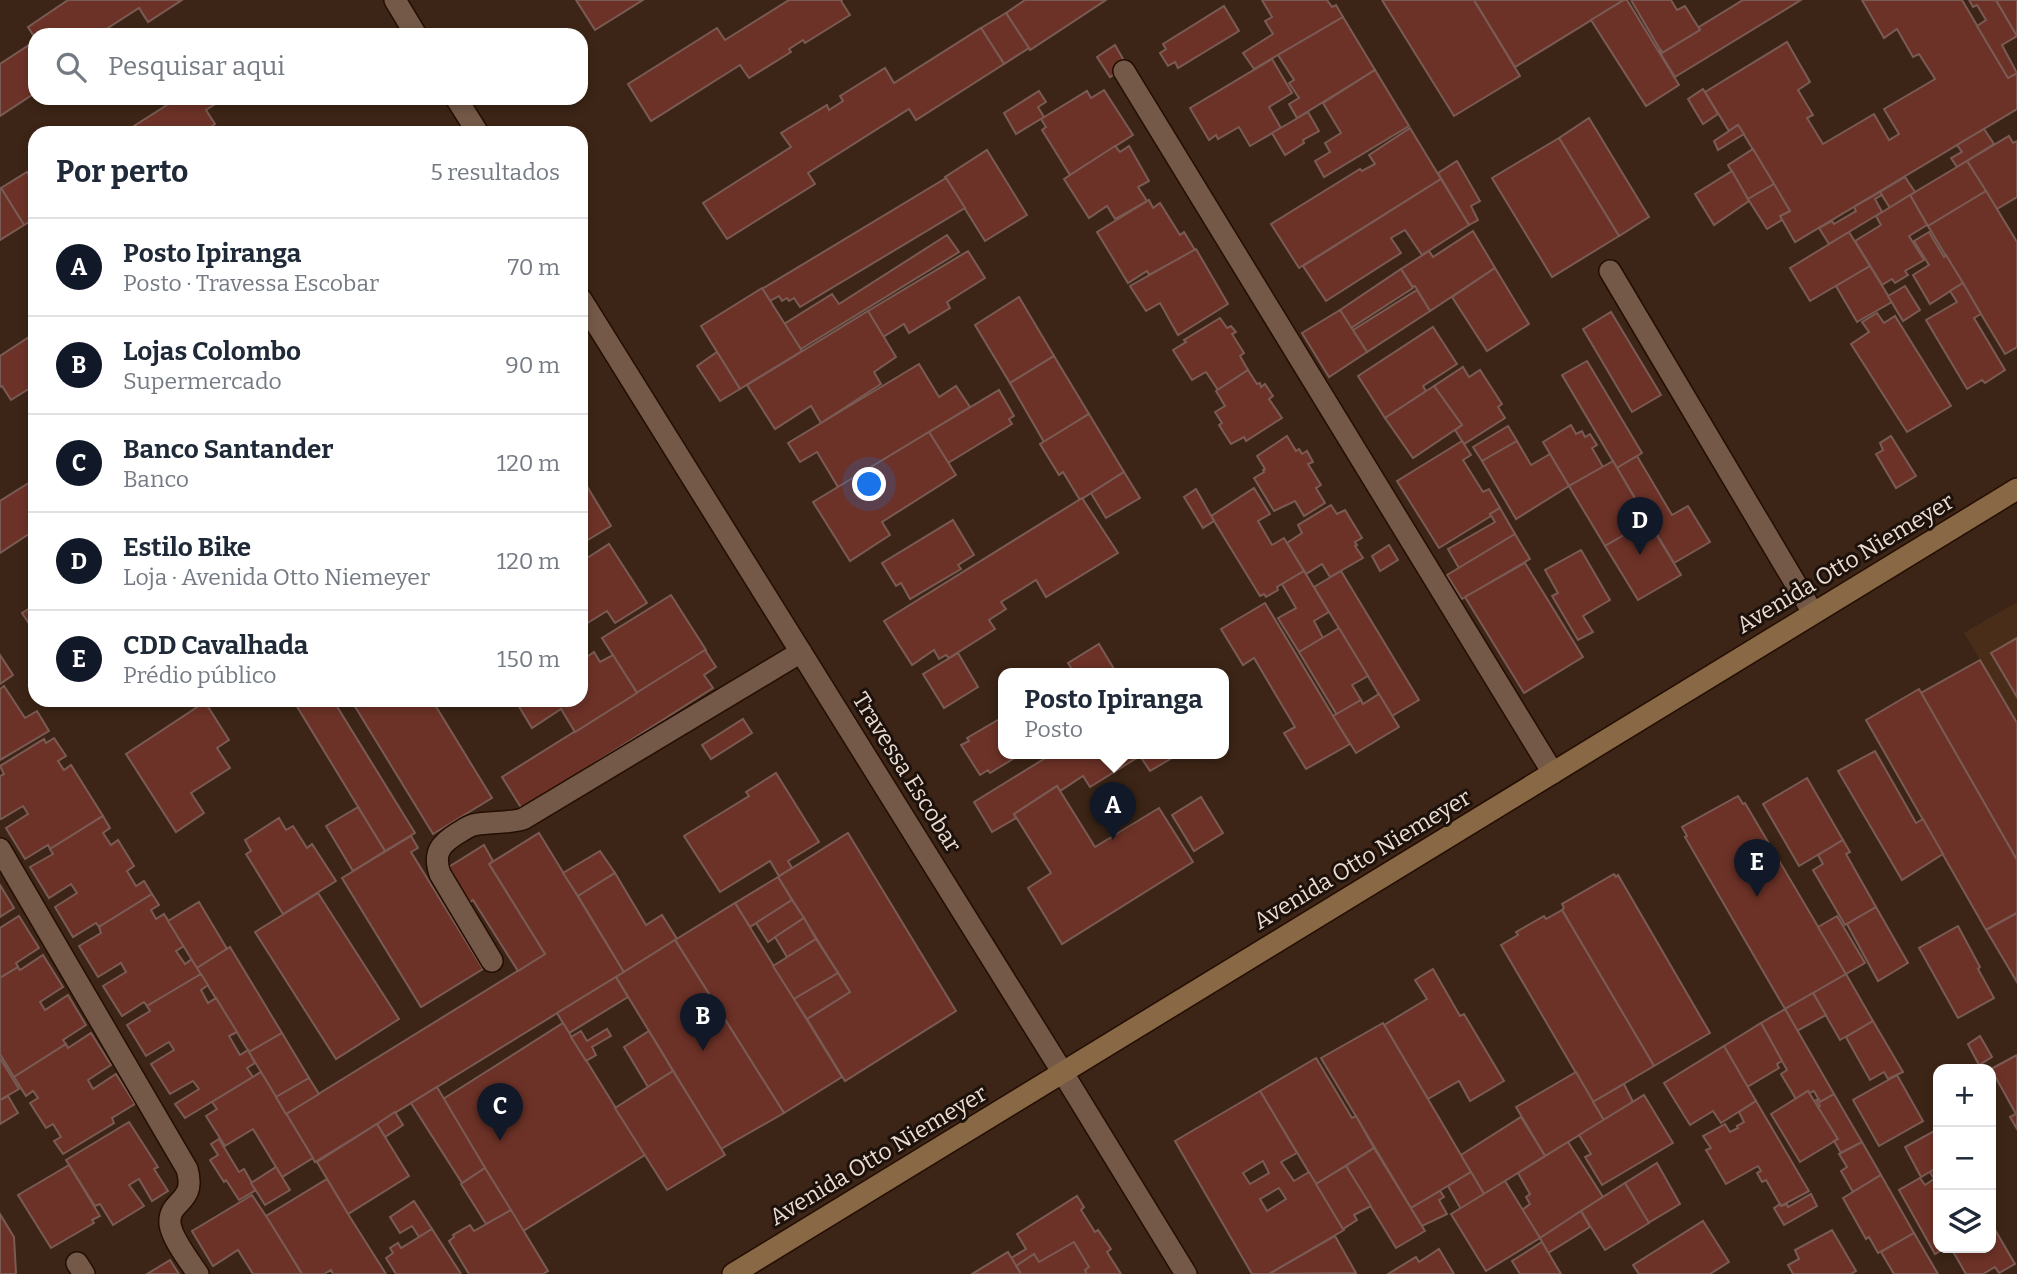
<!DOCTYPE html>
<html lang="pt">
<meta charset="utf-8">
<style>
body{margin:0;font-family:Bitter,serif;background:#f2f2f3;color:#1f2937}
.controls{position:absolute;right:21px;bottom:21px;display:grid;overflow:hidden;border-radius:14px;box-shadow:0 4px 10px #0003}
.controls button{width:63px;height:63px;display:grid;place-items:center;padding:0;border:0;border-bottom:2px solid #e0e1e3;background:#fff;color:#1f2937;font:35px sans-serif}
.you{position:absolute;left:870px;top:485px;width:24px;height:24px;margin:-18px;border:5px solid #fff;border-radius:50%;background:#1a73e8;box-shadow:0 0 0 10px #1a73e833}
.badge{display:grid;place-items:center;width:46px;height:46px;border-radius:50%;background:#111827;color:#fff;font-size:23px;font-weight:700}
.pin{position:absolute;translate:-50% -58px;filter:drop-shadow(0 2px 4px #0008)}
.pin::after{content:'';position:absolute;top:37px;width:24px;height:21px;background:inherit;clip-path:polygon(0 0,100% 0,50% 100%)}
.popup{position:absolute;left:998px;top:668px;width:231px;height:91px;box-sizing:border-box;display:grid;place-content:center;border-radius:14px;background:#fff;filter:drop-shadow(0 2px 5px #0005);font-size:23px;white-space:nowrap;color:#747a83}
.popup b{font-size:26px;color:#1f2937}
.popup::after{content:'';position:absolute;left:50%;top:100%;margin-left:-14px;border:14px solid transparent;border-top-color:#fff}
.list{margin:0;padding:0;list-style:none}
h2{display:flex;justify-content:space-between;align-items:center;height:91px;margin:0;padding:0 28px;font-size:30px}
h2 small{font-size:23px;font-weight:400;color:#747a83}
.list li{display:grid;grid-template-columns:46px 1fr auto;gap:21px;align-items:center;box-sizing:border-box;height:98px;padding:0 28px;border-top:2px solid #e0e1e3}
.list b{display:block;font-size:26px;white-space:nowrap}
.list p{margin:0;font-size:23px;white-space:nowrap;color:#747a83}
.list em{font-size:23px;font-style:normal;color:#747a83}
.icon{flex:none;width:38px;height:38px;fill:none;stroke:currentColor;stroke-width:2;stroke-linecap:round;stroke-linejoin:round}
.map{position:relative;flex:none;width:2017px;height:1274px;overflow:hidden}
.search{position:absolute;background:#fff;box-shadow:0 4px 10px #0003;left:28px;top:28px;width:560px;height:77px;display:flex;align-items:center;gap:18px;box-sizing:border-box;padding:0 24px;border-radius:21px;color:#747a83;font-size:26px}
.panel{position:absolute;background:#fff;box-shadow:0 4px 10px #0003;left:28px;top:126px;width:560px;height:581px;border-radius:21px}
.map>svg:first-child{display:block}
.built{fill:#4a2d19}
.building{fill:#6d3227;stroke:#7a5b54;stroke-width:2;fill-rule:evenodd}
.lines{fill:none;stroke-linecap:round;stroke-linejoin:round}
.service-casing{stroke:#230e01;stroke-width:24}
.minor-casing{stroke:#230e01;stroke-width:24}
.tertiary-casing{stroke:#230e01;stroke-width:24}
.secondary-casing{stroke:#230e01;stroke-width:24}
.service{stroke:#745948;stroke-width:21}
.minor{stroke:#745948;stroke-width:21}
.tertiary{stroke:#745948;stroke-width:21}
.secondary{stroke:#896846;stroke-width:21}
.labels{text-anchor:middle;stroke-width:6;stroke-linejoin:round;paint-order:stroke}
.street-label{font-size:23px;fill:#ecddd3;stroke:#1c110b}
</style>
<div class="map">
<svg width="2017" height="1274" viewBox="0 0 2017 1274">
<rect width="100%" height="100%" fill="#3c2516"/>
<path class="built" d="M2017,602v120l-53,-89z"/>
<g class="building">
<path d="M68,0h114l-34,22 -9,-14 -42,27h-62v3l-7,-11z"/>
<path d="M576,0h67l-48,30z"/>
<path d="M789,0h53l-1,1 9,14 -45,28 -2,-3 -14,9 2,3 -42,26 -9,-13 -89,56 -23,-37 89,-56 8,12z"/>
<path d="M1025,0h81l-76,50 -24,-37z"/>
<path d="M1262,0h65l5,7 4,-2 7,12 -89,52 -11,-16 30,-19 -8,-13 7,-4z"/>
<path d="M1382,0h92l46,76 -66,40z"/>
<path d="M1474,0h150l-109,67z"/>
<path d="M1624,0h3l52,85 -33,21 -55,-86z"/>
<path d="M1631,0h40l6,10 8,-4 15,24 -38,23z"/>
<path d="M1743,0h58l-126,77 -16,-26 2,-1 1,3 38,-23 -1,-3z"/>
<path d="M1862,0h100l46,78 9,-5v36l-222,133 -15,-26 10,-5 -16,-27 -36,-59 -9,6 -24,-39 82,-50 23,40 -12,8 15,25 -6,3 16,26 51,-30 15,26 10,-6 -15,-25 51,-30 -16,-25 -6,3 -16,-28 -13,9z"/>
<path d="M1969,0h27l21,36 -15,9 15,28 -9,5 -31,-52 9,-6 -9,-15 -4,2z"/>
<path d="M1996,0h21v36z"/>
<path d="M1224,6l15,25 -61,37 -3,-6 -7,4 -8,-13 6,-4 -3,-5z"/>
<path d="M1006,13l23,35 -25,16 -23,-36z"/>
<path d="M1343,17l32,53 -78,48 -8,-14 10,-6 -10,-15 5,-3 -16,-25z"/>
<path d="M981,28l23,36 -88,56 -7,-11 -101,64 7,11 -88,55 -24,-36 88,-56 -10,-14 46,-28 2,5 14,-9 -3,-5 45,-28 9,15z"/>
<path d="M35,41v52l-35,23v-52z"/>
<path d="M1115,45l12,21 -17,11 -13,-20z"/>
<path d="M1272,59l20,34 -23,14 12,21 -31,18 -11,-19 -21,12 -2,-4 -7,5 -19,-32z"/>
<path d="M1375,70l34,56 -85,51 -9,-16 15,-9 -5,-9 16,-10 -18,-30z"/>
<path d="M1703,89l15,25 -15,10 -15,-25z"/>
<path d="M1104,90l29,45 -63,40 -28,-45 4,-3 -5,-8 46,-28 4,7z"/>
<path d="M1039,91l7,11 -8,5 6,10 -28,17 -12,-21z"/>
<path d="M178,98h47l-19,12 9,14 -14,9h-78z"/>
<path d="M1308,112l11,19 -16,9 1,3 -19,12 -13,-22z"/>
<path d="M1589,118l60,99 -30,19 -60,-98z"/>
<path d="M1738,125l6,9 -26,16 -4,-9z"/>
<path d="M1410,128l31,51 -142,89 -28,-44 89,-55 2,2 13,-7 -6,-9z"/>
<path d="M1984,129l10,15 -37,23 -6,-9 11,-6 -5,-7z"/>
<path d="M2009,136l4,7 4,-2v56l-20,12 -30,-48z"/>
<path d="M1559,138l60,98 -67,41 -60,-99z"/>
<path d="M1115,146l5,6 9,-6 20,35 -11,6 9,14 -32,18 -8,-13 -18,12 -25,-39z"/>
<path d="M1753,149l21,35 -26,15 -20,-34z"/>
<path d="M987,150l40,65 -42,26 -40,-64z"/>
<path d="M1457,161l23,40 -9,5 7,14 -9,5 -31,-52z"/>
<path d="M1967,161l19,30 -58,35 -18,-31z"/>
<path d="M1732,171l17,30 -35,24 -19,-31z"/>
<path d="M27,172l8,13v33l-11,7 -23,-37z"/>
<path d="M1905,177l10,15 -25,16 -10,-16z"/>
<path d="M946,178l19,30 -165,99 -6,-9 -5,3 -2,-3 -5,3 -3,-5 -9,5 -8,-12z"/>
<path d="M1441,179l28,46 -47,30 -17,-25 -14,8 10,15 -75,48 -23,-35z"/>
<path d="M1774,184l16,27 -10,5 2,4 -15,9 -19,-30z"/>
<path d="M1,188l23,37 -24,15v-51z"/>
<path d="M1986,191l31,51v105l-12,7 -77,-128z"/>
<path d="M1880,192l2,3 -7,4 7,13 -53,32 -10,-16 13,-7 2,3 22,-13 -2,-4z"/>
<path d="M1910,195l17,30 -18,11 15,24 -19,11 3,4 -13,8 -3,-4 -10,6 -27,-44 26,-16 -5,-9z"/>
<path d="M1149,200l4,8 7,-5 20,32 4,-3 11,18 -46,25 -2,-4 -19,12 -31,-51z"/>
<path d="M1473,231l22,37 -65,43 -15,-25 -2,1 -12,-18 28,-18 4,6z"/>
<path d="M1849,232l21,34 -60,35 -20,-33z"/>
<path d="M1929,232l15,25 2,-2 17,28 -33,21 -17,-29 16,-10 -15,-24z"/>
<path d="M947,235l12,17 -158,97 -17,-25 48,-30 7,10z"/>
<path d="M1196,249l32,55 -50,31 -18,-32 -14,8 -16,-25z"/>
<path d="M968,251l17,27 -38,24 3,6 -41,25 -5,-9 -21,13 -15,-26z"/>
<path d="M1870,266l22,36 -35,20 -21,-36z"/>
<path d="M1495,268l34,56 -42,27 -35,-54z"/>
<path d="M1401,269l12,19 -62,40 -11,-18z"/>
<path d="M1963,283l18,31 -7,4 31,52 -20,13 -3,-3 -15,9 -41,-69 31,-18 -7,-11z"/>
<path d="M1905,286l15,24 -17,11 -15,-25z"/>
<path d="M762,288l40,63 -62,38 -39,-63z"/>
<path d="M1417,290l13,21 -63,41 -14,-22z"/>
<path d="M1019,297l35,59 -44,27 -35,-58z"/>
<path d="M1340,310l27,42 -38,25 -27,-44z"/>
<path d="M868,311l28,46 -22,15 7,12 -60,39 -10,-17 -36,23 -28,-44z"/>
<path d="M1611,312l50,83 -29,17 -49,-83z"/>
<path d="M1877,313l7,10 11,-7 56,90 -44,26 -56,-88 18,-12 -7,-10z"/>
<path d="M1220,318l7,10 4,-2 5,6 -4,2 12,19 -4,3 8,14 -30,20 -12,-18 -14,8 -19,-30 13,-8 -2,-2z"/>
<path d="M1433,327l24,37 -34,22 3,5 -41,27 -27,-42z"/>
<path d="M35,333v52l-24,15 -9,-14 -2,1v-31z"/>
<path d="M717,352l23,37 -20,12 -23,-35z"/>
<path d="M1054,356l35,58 -45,28 -34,-59z"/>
<path d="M1587,361l55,92 -25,15 -55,-93z"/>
<path d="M919,364l20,33 17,-11 14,21 -132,80 -21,-35 -17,10 -12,-19z"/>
<path d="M1463,367l6,10 11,-7 22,34 -4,3 7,11 -41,26 -9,-14 7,-5 -28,-39z"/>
<path d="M1248,370l9,14 3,-1 1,4 4,-3 8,12 -4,3 13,19 -36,23 -2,-4 -13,7 -12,-19 3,-2 -7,-11 10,-6 -9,-15z"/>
<path d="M1434,386l28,39 -49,33 -28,-40z"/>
<path d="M999,390l15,26 -5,3 3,5 -64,39 -19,-31z"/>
<path d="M1089,414l35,58 -44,28 -17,-28 -4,3 -19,-31z"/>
<path d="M1571,425l5,9 6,-3 3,6 5,-3 7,11 -5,3 11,19 -34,19 -26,-44z"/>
<path d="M1508,426l9,15 -35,20 -9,-14z"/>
<path d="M929,432l27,43 -74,47 8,13 -40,26 -37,-59z"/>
<path d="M1287,436l9,15 3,-2 3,5 5,-3 6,11 -5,2 13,21 -5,3 9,15 -21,13 -9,-15 -21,10 -20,-33 10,-6 -1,-2 2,-1 -8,-13z"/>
<path d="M1891,436l25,40 -20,12 -20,-34 7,-4 -3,-7z"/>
<path d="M1462,441l9,14 -8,5 20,32 6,-3 11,19 -10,6 1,2 -52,32 -42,-67z"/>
<path d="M1517,441l14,24 19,-11 19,32 -53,33 -34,-58z"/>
<path d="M1637,456l35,59 16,-9 22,36 -36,21 -57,-95z"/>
<path d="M1613,461l35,60 -43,25 -36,-60z"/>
<path d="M1124,472l16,26 -34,20 -15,-25z"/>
<path d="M35,479v51l-35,23v-52z"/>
<path d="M585,483l26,43 -30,18v-58z"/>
<path d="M1254,488l16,26 -12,7 14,24 12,-7 20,33 -27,16 1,3 -12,7 -2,-3 -4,2 -49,-80z"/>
<path d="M1196,489l18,32 -11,7 -19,-31z"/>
<path d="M1082,498l36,55 -72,44 -10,-17 -35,22 5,7 -17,11 6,9 -46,29 -3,-3 -7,4 -5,-9 -22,15 -28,-44z"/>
<path d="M1331,505l6,9 8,-4 17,28 -7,4 2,3 -2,1 8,12 -33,19 -8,-13 -16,10 -19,-31 15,-10 -4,-8z"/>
<path d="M1500,508l15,26 -56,34 -11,-19 47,-27 -5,-8z"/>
<path d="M953,520l21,35 -16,10 3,4 -51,30 -9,-16 -5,3 -14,-23z"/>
<path d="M1648,521l33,54 -43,25 -33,-54z"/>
<path d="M1515,534l15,25 -68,40 -15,-24z"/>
<path d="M609,544l38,59 -32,20 -8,-12 -26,16v-65z"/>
<path d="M1389,545l9,15 -18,11 -8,-15z"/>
<path d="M1581,550l29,50 -27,16 10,16 -15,8 -26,-44 6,-3 -13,-23z"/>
<path d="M1525,563l58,94 -59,36 -59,-96z"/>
<path d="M1304,571l25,41 -15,9 9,17 -24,14 -21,-34 18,-10 -14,-24z"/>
<path d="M1341,571l78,129 -27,16 -78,-129z"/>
<path d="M671,595l35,55 -69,43 -35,-55z"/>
<path d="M1265,603l85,141 -44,25 -22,-36 11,-6 -41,-69 -11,7 -22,-36z"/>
<path d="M35,605v28l-13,-20z"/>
<path d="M1339,628l29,48 -16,9 9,15 -24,15 -38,-63z"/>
<path d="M2017,638v59l-26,-44z"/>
<path d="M1099,644l18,30h-42l-7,-11z"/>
<path d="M705,650l11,17 -12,8 9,13 -191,121 -20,-32z"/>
<path d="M594,652l6,10 13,-7 24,38 -62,39 -14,-23 -29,19 -17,-28h66v-39z"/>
<path d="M958,653l20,34 -34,21 -21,-34z"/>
<path d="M0,655l13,20 -13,9z"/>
<path d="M1980,660l37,63v137l-96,-167z"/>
<path d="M4,686l21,32 12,-7 12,20 -49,29v-71z"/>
<path d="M1919,689l98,171v53l-31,17 -120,-210z"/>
<path d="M1379,694l20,33 -43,26 -23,-37 28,-16 2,4z"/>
<path d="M293,700h40l82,133 -30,18z"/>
<path d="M351,700h81l60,98 -59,36z"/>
<path d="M205,702l24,38 -12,8 13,20 -39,25 13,20 -28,19 -50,-78z"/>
<path d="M1003,717v37h18l-31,19 -2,-3 -8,5 -19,-30 8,-4 -2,-3z"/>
<path d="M743,719l9,14 -41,26 -9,-14z"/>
<path d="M54,738l12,18 -8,5 6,9 7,-5 32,51 -53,33 -2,-4 -23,14 -19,-31 22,-14 -5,-8 -22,13 -1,-2v-41l4,-2 -4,-8 44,-27 2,4z"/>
<path d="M1875,751l41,72 7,-4 20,35 -41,26 -64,-109z"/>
<path d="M1052,754h125v1l-27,16 -10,-15 -50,31 -7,-11 -23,15 -3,-5 -43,28 2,4 -24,14 -18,-30z"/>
<path d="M776,773l43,69 -31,19 4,7 -13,8 -9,-15 -50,31 -36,-56 65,-40 -3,-4z"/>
<path d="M1807,778l36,62 -44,26 -36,-62z"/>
<path d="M1057,786l38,61 64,-39 34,54 -131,82 -34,-56 23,-15 -37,-59z"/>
<path d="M1738,796l5,8 2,-1 101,171 -61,35 -100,-172 2,-1 -5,-9z"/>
<path d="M1201,797l22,36 -29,18 -22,-36z"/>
<path d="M358,807l27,44 -32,20 -27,-45z"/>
<path d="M103,816l7,12 -7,5 8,12 7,-5 16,26 -7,5 9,15 8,-5 8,13 -53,33 -3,-4 -23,14 -18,-30 22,-14 -6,-9 -22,14 -19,-31 23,-13 -3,-5z"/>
<path d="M279,818l7,12 7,-4 14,22 5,-4 24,37 -53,33 -37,-60 5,-3 -6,-11z"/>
<path d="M539,833l85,139 -309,190 -29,-48 259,-160 -56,-90z"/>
<path d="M848,833l108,178 -111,70 -38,-62 43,-27 -72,-115z"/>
<path d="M411,836l7,12 -7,4 72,117 -62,38 -79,-129z"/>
<path d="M1843,840l7,12 -4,2 30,53 -31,18 -32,-55 10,-6 -5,-9z"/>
<path d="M484,845l9,16 -4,3 56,90 -27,17 -45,-71 -4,3 -22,-35z"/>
<path d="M600,851l15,22 -37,23 -15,-23z"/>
<path d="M615,873l31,52 16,-10 15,24 -53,33 -46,-76z"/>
<path d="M1614,874l2,3 2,-2 92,158 -56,33 -92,-156 2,-2 -2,-4z"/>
<path d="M778,877l14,23 -42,27 -15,-24z"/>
<path d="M0,885l14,23 -14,9z"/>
<path d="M318,893l81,126 -63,40 -81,-127z"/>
<path d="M152,894l7,11 -8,5 5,9 8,-5 20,32 -8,5 9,13 7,-5 9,15 -54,32 -3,-4 -22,14 -19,-30 23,-14 -5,-9 -23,14 -19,-31 22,-13 -2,-6z"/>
<path d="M792,900l12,18 -36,24 -12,-19z"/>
<path d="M199,902l28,47 -30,19 -29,-47z"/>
<path d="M735,903l107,174 -58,36 -109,-173z"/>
<path d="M1876,907l32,56 -30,18 -31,-57z"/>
<path d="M1562,910l92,156 -61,36 -92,-157 17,-10 -2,-3 28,-16 2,3z"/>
<path d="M2017,913v69l-31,-52z"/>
<path d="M19,916l20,32 -23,15 2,4 -18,11v-50z"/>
<path d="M1837,916l28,47 -19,11 -28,-47z"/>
<path d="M804,918l12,21 -29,18 -12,-20z"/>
<path d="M1958,926l22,41 -2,2 16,29 -36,20 -39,-70z"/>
<path d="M816,939l22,34 -44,26 -21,-33z"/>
<path d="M675,940l109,173 -63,36 -105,-172z"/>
<path d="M230,947l52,86 -33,19 -52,-84z"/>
<path d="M43,955l20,32 -23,15 5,8 23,-15 18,30 -23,15 3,4 -52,33 -14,-23v-76l18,-11 2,3z"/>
<path d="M1433,969l27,47 4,-2 40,67 -34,20 -11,-20 -31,18 -44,-74 43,-26 -12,-19z"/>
<path d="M838,973l12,19 -43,27 -13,-20z"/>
<path d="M201,974l7,11 -7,5 7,13 8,-5 21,34 -8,4 11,19 8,-5 7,13 -8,5 6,9 -68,41 -10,-14 24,-15 -6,-8 -23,13 -19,-30 23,-14 -5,-8 -23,14 -19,-31 23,-14 -3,-5z"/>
<path d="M1846,974l27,47 -33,19 -27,-47z"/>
<path d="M616,977l12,20 -59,36 -12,-20z"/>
<path d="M1813,993l13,22 -29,16 -12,-22z"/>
<path d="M1785,1009l49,85 -14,8 -6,-11 -5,2 -1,-2 -12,8 -15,-25 6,-4 -26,-47z"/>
<path d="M1873,1021l30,51 -15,7 -4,-7 -14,8 -24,-43z"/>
<path d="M563,1023l82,132 -122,76 -80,-132z"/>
<path d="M1383,1023l88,149 -60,36 -90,-150z"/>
<path d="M1761,1023l21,38 -5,3 2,4 -32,19 -23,-41z"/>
<path d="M607,1029l4,7 -19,11 4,8 -10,6 -15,-24 10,-6 6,10z"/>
<path d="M649,1031l24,40 -25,16 -24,-40z"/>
<path d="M91,1033l20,32 -23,15 5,9 23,-15 19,30 -23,14 2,5 -51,31 -9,-13 7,-4 -8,-13 -7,4 -16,-25 8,-5 -5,-7 -7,5 -12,-19 52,-33 2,4z"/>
<path d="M282,1033l27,45 -33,19 -27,-45z"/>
<path d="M1980,1036l12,21 -13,8 -11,-21z"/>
<path d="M1724,1046l32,55 -35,22 -8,-12 -23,14 -26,-42z"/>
<path d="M2017,1055v74l-7,-12 6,-3 -25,-45z"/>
<path d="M0,1058l19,31 -19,11z"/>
<path d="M1316,1058l36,60 4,-2 18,32 -58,36 -56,-93z"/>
<path d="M673,1071l52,84 -58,35 -52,-82z"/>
<path d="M261,1072l52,86 -31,19 -29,-48 -28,17 -19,-30 11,-7 -5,-7z"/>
<path d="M1576,1072l28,48 -59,36 -29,-49z"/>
<path d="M1897,1075l26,46 -44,25 -26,-46z"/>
<path d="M309,1078l10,16 -33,20 -10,-17z"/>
<path d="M1624,1084l9,18 -29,18 -11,-18z"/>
<path d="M437,1087l48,81 -23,15 -51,-80z"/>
<path d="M1260,1091l37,62 -16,9 13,19 15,-9 35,58 -75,44h-17l-77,-133zM1263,1161l6,12 -19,11 -7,-11zM1279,1188l7,11 -19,12 -7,-12z"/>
<path d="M1808,1091l30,48 -38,23 -29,-48z"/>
<path d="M1834,1094l28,48 -21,11 -7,-12 4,-2 -20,-32 2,-1 -4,-6 3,-1 1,3z"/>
<path d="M1644,1095l29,48 -71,42 -17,-28 6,-3 -12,-19z"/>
<path d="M8,1096l10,17 -18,11v-24z"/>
<path d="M1756,1101l53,90 -28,15 -15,-26 -4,2 -5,-9 4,-2 -3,-5 -32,18 -20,-34 5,-2 -8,-12 22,-12 5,8 8,-4 -1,-2 7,-4 -5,-10z"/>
<path d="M395,1112l8,13 -18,12 -8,-13z"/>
<path d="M1521,1117l24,39 -61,38 -23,-39z"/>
<path d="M129,1122l29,45 -4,2 14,22 -16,10 -13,-22 -10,6 15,21 -31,19 -13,-21 -5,2 -29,-46z"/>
<path d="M377,1124l32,52 -61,38 -31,-52z"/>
<path d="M1936,1130l2,3v34l-17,10 -16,-30z"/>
<path d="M219,1139l20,33 5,-3 12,21 -17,10 -13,-20 -2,2 -14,-22 8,-5 -7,-11z"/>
<path d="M1568,1142l35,55 -63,41 -18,-28 8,-6 -4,-7 4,-3 -12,-21z"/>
<path d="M1862,1142l19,33 -28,17 -12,-21 6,-4 -8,-13z"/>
<path d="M1374,1148l51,83 -29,17 -50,-82z"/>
<path d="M1657,1163l23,41 -32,19 -23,-40z"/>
<path d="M69,1165l31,51 -8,4 2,3 -43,25 -33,-53z"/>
<path d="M1346,1166l25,40 -17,9 3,5 -14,9 -27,-45z"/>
<path d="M276,1167l14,23 -25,15 -14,-22z"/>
<path d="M1938,1167v81h7l-10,6 -36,-64 21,-12 5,7 9,-6 -4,-7z"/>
<path d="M485,1168l26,42 -25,14 -25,-40z"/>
<path d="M1471,1172l13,22 -23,15 -13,-23z"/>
<path d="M1881,1175l33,58 -36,20 -9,-16 -3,2 -23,-41z"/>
<path d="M327,1179l21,35 38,60h-53l-2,-4 -7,4h-22l-36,-58z"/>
<path d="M1505,1181l35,57 -54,33 -35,-57z"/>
<path d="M1625,1183l24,40 -44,27 -24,-39z"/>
<path d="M1440,1191l4,6 -5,3 8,14 -25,12 -11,-18z"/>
<path d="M1811,1194l6,12 -33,19 -10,-17 6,-4 1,2 6,-2 1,3z"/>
<path d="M252,1195l14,21 36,58h-49l-15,-24 -25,16 -21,-35z"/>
<path d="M1077,1196l7,11 -3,3 14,22 3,-2 13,19 -4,3 14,22h-100l-10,-16 15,-9 -9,-15z"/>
<path d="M414,1201l18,28 -13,8 -7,-11 -12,7 -10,-16z"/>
<path d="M511,1210l37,61 -5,3h-74l-20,-33 5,-4 -1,-2 17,-10 4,6z"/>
<path d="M1581,1211l9,16 -42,26 -8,-15z"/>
<path d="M0,1214l14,23 2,36 -1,1h-15z"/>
<path d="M1703,1221l26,41 -19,12h-71l-6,-9z"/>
<path d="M1991,1223l24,41 -16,9 -4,-6 -12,7h-17l-15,-26h40z"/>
<path d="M432,1229l29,45h-65l-10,-16 7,-5 -3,-5 8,-5 3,5z"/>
<path d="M1832,1230l24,41 -5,3h-58l-5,-9 11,-6 -4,-9z"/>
<path d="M1914,1233l24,41h-44l-13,-22z"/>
<path d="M1335,1236l21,37 -87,1z"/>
<path d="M1074,1242l15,25 -4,3 2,4h-66l-5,-8 18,-12 5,8z"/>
<path d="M1542,1242l19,32h-41l-8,-13z"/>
<path d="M1439,1249l15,25h-66l28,-17 3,5z"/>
<path d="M1008,1252l13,22h-49z"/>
<path d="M170,1260l9,14h-32z"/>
</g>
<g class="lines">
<g class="service-casing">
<path id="service" d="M1124,71l429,702"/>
</g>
<g class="minor-casing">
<g id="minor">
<path d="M1610,271l203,342"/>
<path d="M0,849l187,320c10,35 -19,30 -17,55 2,15 20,38 28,50"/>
<path d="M492,961l-52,-87c-7,-21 0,-30 18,-41 5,-3 9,-6 15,-8 17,-4 33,-1 50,-6l278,-167"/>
<path d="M77,1263l7,11"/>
</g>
</g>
<g class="tertiary-casing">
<g id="tertiary">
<path d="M395,0l21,35"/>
<path d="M456,98l22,35"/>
<path d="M581,299l482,774 123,201"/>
</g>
</g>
<g class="secondary-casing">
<path id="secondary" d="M733,1274l1284,-785"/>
</g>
<use href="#service" class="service"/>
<use href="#minor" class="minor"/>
<use href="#tertiary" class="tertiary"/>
<use href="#secondary" class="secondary"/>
</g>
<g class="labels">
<g class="street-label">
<text transform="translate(1845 563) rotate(-31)" y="8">Avenida Otto Niemeyer</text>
<text transform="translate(907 772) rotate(58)" y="8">Travessa Escobar</text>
<text transform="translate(1362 859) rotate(-31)" y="8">Avenida Otto Niemeyer</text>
<text transform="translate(878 1155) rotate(-31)" y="8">Avenida Otto Niemeyer</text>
</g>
</g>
</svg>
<div class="controls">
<button>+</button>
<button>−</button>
<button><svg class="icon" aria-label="layers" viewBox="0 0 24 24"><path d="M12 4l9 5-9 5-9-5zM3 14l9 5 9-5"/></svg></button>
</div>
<div class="you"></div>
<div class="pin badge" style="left:1113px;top:840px">A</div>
<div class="popup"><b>Posto Ipiranga</b>Posto</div>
<div class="pin badge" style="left:703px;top:1051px">B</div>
<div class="pin badge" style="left:500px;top:1141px">C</div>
<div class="pin badge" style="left:1640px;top:555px">D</div>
<div class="pin badge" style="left:1757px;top:897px">E</div>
<div class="search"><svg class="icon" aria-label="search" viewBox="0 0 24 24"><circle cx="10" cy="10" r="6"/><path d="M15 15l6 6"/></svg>Pesquisar aqui</div>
<section class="panel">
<h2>Por perto<small>5 resultados</small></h2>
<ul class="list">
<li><span class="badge">A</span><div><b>Posto Ipiranga</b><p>Posto · Travessa Escobar</p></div><em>70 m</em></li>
<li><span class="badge">B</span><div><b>Lojas Colombo</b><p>Supermercado</p></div><em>90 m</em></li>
<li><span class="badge">C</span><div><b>Banco Santander</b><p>Banco</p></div><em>120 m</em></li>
<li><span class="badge">D</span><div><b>Estilo Bike</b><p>Loja · Avenida Otto Niemeyer</p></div><em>120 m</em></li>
<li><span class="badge">E</span><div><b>CDD Cavalhada</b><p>Prédio público</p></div><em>150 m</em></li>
</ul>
</section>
</div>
